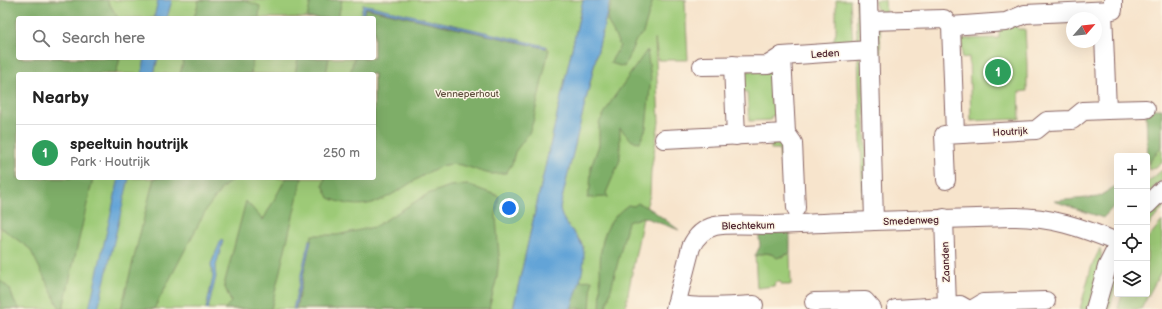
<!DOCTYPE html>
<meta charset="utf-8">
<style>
body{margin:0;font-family:"Balsamiq Sans",sans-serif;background:#f2f2f2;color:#222}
.controls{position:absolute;right:12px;bottom:12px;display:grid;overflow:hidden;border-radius:4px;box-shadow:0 4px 16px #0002}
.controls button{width:36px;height:36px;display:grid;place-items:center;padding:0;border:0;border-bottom:1px solid #e0e0e0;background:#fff;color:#222;font:20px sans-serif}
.compass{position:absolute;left:1066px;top:12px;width:36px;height:36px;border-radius:50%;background:#fff;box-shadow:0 4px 16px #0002;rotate:62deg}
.you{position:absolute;left:509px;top:208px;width:14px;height:14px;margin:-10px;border:3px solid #fff;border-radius:50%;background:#1a73e8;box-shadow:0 0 0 6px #1a73e833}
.badge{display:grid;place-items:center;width:26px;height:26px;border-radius:50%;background:#b5179e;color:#fff;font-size:13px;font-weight:700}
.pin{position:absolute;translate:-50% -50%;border:2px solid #fff;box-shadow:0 1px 4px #0006}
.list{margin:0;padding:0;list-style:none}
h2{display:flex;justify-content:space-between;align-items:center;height:52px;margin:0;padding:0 16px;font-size:17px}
h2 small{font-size:13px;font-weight:400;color:#767676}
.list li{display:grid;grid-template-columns:26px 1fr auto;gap:12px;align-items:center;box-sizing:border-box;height:56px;padding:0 16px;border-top:1px solid #e0e0e0}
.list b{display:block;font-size:15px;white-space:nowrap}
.list p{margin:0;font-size:13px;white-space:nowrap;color:#767676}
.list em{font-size:13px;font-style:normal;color:#767676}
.icon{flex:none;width:22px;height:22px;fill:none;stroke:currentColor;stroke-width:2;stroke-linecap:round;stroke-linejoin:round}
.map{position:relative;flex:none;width:1162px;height:309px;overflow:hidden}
.search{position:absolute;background:#fff;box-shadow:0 4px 16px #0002;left:16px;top:16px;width:360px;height:44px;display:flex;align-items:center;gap:10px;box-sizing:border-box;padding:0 14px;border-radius:4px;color:#767676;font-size:15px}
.panel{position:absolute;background:#fff;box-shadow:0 4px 16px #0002;left:16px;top:72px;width:360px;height:108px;border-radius:4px}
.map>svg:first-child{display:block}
.green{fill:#9dca77;stroke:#747451;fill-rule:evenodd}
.forest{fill:#7eae68;stroke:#64664a}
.water{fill:#64a4d7;stroke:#576281}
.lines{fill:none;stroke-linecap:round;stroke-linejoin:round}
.minor-casing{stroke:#876463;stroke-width:20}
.minor{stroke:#fff;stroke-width:18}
.labels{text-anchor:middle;stroke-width:3;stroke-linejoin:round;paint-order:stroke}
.street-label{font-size:10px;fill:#4a1f2b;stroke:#fcf5e5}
.park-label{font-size:10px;fill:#635242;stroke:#fcf5e5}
</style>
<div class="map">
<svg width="1162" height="309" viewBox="0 0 1162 309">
<rect width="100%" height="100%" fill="#fcf5e5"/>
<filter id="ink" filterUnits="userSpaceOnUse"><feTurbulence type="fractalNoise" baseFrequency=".025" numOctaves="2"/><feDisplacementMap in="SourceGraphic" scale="8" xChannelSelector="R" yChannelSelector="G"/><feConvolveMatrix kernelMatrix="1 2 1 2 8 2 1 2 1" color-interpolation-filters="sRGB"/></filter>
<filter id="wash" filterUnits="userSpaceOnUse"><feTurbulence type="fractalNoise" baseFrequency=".012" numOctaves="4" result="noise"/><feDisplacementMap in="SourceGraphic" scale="16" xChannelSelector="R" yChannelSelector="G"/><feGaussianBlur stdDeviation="0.9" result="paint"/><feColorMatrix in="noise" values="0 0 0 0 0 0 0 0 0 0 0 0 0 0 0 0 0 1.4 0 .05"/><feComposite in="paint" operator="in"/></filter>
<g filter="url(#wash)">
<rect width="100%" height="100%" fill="#f7e4cc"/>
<g class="green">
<path d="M0,0h583l-70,309h-513zM18,18h356v40h-356zM18,74h356v104h-356z"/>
<path d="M610,0h77l-2,1 3,59h-30l-3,-21 4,83 -8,49 -1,24 -7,22 -18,92h-54c4,-14 17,-52 11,-65 -6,-12 -22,-22 -22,-37z"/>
<path d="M836,0h14l3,44 -20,-2 3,-10z"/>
<path d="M856,0h5l-1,39 -3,3z"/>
<path d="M874,0h11l1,14 -9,-4z"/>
<path d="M880,25l1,55 -5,6 1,-59z"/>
<path d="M1015,25l3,4h7l2,35v27l-8,1 1,27 -49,2 -2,-64 -7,1v-19l37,-1v-9z"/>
<path d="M858,56l5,5 5,144h-5z"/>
<path d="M743,71h27l1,32h9l1,12 -10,1v4l-22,1 -2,-29 -8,-1z"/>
<path d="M1162,109v53l-6,5 -7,3 -1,-6 3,-3z"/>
<path d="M788,143l1,24h-8l-2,-18h-8v-5z"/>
<path d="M1162,170v10l-15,14v-11z"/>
<path d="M1162,199v10l-15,18v-11z"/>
<path d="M1162,221v49l-21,39h-23l4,-15h25v-55z"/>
<path d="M1100,248c5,14 -8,46 -12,61h-8l11,-41z"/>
<path d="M766,253l16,4 8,-4 1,32h-9l-1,-3h-6l-1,4 -17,2 -2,-32z"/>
<path d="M1117,265v17l-7,27h-7z"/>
</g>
<g class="forest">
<path d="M0,0h107l11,18h-100v40h102l-4,16h-98v104h75l-30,131h-3l-30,-60 -30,-22z"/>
<path d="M199,0h44l17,6 -1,12h-65z"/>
<path d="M311,0h31l-4,18h-31z"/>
<path d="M612,0h41l-10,33 -7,7 -12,27 -14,-4 10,-17 -13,-26z"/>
<path d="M365,8l184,41 -16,73 -4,11 -14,19 -3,12 -6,9c-4,0 -10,1 -15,1 -13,-2 -31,-13 -45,-9 -7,1 -15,6 -22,10 -35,20 -53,41 -95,23l-6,-13 2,-7h49v-104h-24l4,-16h20v-40h-11z"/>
<path d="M647,50l4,28 -5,50 -6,14 -8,-1 -12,-13v32l-14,33 2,4 -21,1 3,-10 1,-21 8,-22v-22l13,-23z"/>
<path d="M184,58h69l-2,16h-71z"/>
<path d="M298,58h31l-3,16h-31z"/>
<path d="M1149,109h13v37l-14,18 -2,-49z"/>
<path d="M154,178h81l-13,10 -16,22 -52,99h-33z"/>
<path d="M286,178h16l-31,131h-47l7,-7 -7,-17 22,-84 17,19z"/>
<path d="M468,185l31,11 -3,21 3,39 -2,21 -8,32h-193l16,-74h25l37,-8 54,-33 22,-8z"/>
<path d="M1117,185v18l-14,15 -49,-17 44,-4z"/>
<path d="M638,203l14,7 27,20 -36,-13 -15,5 -22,87h-6c3,-40 -10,-77 28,-104l6,1z"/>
<path d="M790,232v21l-13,5c-7,-7 -14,-5 -22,-2l5,-10 -1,-9 4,-4z"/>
<path d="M0,280l10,9 4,12 6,8h-20z"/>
<path d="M592,280l-2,29h-19l8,-28z"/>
</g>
<g class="water">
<path d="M158,0h14l-5,18h-13z"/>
<path d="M583,0h27l-50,207c0,15 16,25 22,38 7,15 -6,48 -11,64h-58z"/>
<path d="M363,4l183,42 1,1 -1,1 -181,-41 -3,11h-2z"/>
<path d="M145,58h13l-4,16h-12z"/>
<path d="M119,178h10l-31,131h-9z"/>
<path d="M221,240l2,1 -8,28 1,8 -8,32h-2l7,-32 -2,-13z"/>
<path d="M309,240h2l-16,69h-2z"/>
</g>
</g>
<g filter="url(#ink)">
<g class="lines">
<g class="minor-casing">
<g id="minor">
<path d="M868,0l6,221 137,-4c38,-1 72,11 106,25"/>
<path d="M869,21l75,-2 7,7 4,108"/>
<path d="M951,26l55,-4 19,-8 88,-4v-10"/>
<path d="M782,56l4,77 7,10 3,65"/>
<path d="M733,65l3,71"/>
<path d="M702,66l66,-1 14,-9 87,-6"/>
<path d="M1107,110l39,-1"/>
<path d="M664,139l122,-6"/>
<path d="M946,180l-2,-45 92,-5 11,-9 25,-1 11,-9 24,-1 -4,-99"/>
<path d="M1147,205l15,-15"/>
<path d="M944,218l3,88"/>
<path d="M814,302l51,-1 7,8"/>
<path d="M676,304c25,5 54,2 78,1"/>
<path d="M675,309l16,-62c5,-11 12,-18 24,-21 13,-3 41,-1 55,-1 35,-1 70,-3 104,-4"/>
<path d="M896,309l64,-4 7,4"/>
<path d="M973,309l10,-6 63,-2"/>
<path d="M1095,309l12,-42 10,-20"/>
</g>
</g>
<use href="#minor" class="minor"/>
</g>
</g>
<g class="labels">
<g class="street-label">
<text transform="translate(825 53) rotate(-4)" y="4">Leden</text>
<text transform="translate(1010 131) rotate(-3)" y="4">Houtrijk</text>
<text transform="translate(911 220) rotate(-2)" y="4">Smedenweg</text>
<text transform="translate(748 225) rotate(-1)" y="4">Blechtekum</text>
<text transform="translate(945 262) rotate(-92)" y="4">Zaanden</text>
</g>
<g class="park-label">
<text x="467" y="97">Venneperhout</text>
</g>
</g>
</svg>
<div class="controls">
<button>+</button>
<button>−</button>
<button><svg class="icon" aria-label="locate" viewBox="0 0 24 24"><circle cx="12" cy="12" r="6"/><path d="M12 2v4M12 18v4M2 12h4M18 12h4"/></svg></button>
<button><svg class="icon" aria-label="layers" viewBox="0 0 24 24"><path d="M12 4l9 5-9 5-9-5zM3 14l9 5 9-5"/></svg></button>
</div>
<svg class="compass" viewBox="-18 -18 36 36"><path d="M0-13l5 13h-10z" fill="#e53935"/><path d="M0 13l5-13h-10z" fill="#767676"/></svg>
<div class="you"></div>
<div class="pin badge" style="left:998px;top:72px;background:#2e9e5b">1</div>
<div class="search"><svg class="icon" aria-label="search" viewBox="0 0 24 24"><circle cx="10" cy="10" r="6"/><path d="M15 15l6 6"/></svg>Search here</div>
<section class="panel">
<h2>Nearby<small></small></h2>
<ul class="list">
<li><span class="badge" style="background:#2e9e5b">1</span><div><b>speeltuin houtrijk</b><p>Park · Houtrijk</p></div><em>250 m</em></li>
</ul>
</section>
</div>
